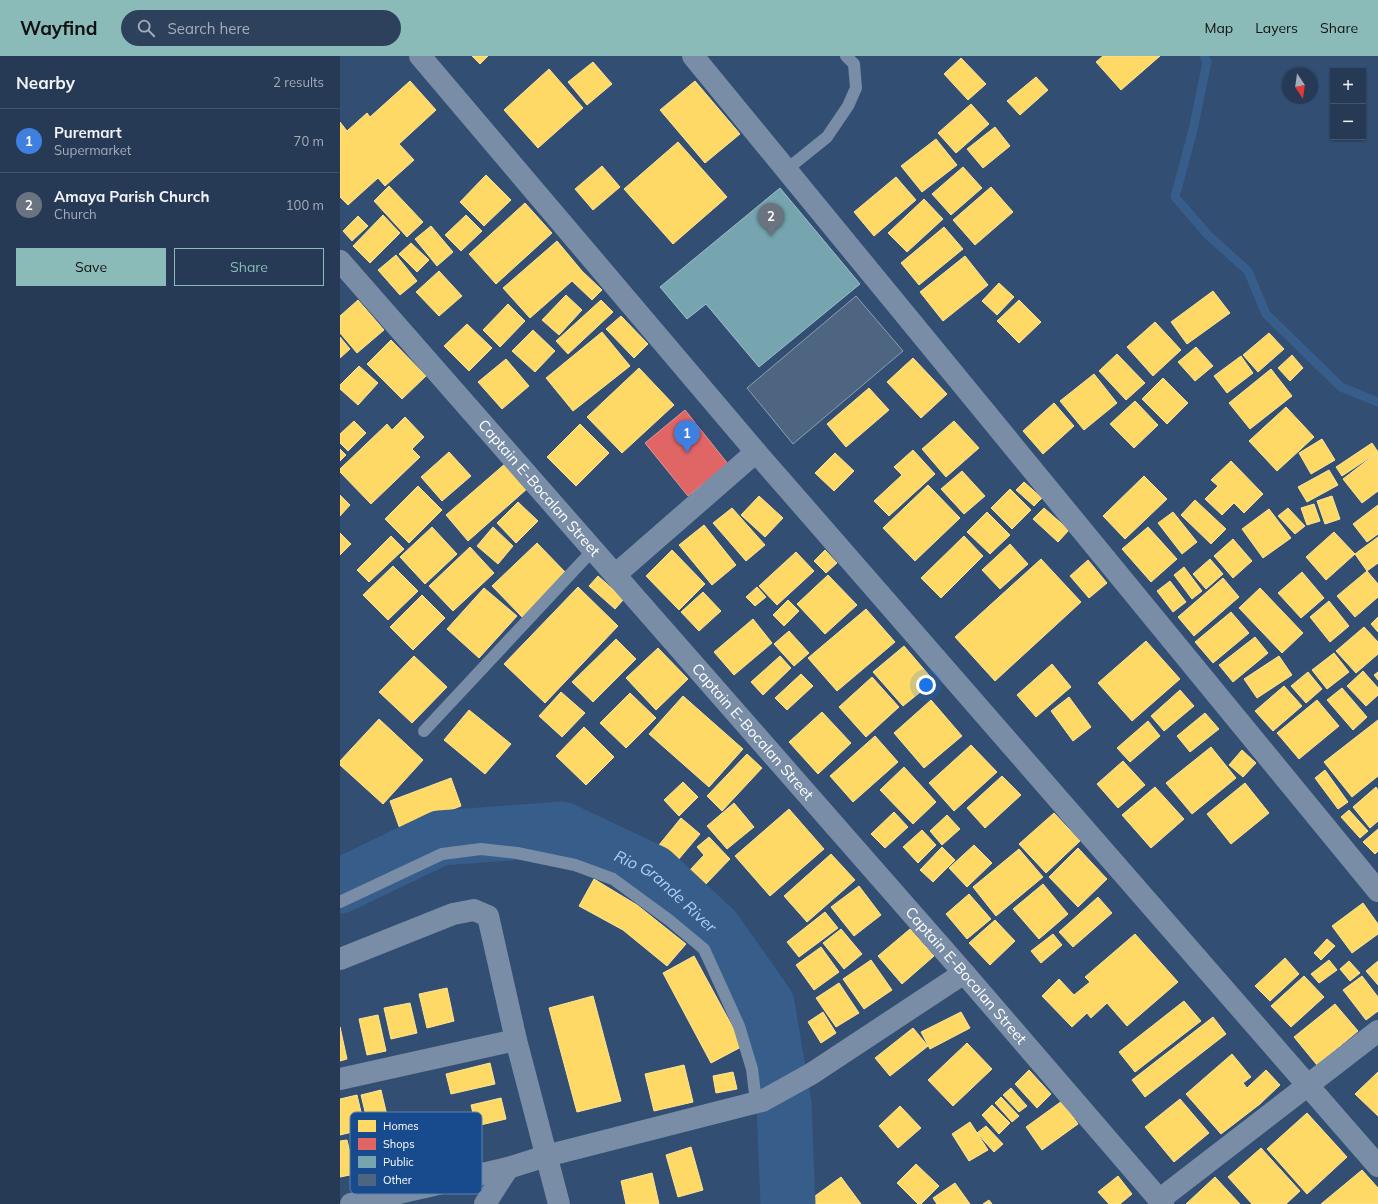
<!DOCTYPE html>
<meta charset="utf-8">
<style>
body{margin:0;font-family:Mulish,sans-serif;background:#2e415c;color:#f1f3f6}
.controls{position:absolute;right:12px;top:12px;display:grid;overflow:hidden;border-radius:0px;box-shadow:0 1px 3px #0004}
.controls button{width:36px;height:36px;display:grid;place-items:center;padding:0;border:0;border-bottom:1px solid #42546c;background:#263a56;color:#f1f3f6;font:20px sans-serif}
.compass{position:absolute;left:942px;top:12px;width:36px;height:36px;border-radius:50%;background:#263a56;box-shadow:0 1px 3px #0004;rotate:167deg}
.you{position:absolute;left:586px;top:629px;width:14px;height:14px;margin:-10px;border:3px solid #fff;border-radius:50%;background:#1a73e8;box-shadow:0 0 0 6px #1a73e833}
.badge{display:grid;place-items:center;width:26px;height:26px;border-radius:50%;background:#8bbbb9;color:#fff;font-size:13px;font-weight:700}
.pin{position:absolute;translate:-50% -33px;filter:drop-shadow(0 1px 2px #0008)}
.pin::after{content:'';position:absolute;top:21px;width:14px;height:12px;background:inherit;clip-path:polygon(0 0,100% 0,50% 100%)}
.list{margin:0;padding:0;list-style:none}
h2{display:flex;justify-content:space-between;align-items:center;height:52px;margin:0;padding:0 16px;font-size:17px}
h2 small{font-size:13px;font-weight:400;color:#a4adb9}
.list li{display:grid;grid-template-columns:26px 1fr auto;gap:12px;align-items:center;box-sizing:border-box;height:64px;padding:0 16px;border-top:1px solid #42546c}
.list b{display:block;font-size:15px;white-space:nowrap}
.list p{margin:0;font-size:13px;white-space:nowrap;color:#a4adb9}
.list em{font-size:13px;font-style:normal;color:#a4adb9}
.actions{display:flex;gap:8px;padding:12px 16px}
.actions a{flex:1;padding:9px 0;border:1px solid #8bbbb9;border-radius:0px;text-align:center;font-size:14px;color:#8bbbb9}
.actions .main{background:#8bbbb9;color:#111}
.icon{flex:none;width:22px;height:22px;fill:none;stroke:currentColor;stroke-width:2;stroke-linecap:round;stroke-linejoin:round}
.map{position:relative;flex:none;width:1038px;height:1148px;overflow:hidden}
header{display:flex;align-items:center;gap:24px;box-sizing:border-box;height:56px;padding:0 20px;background:#8bbbb9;color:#111}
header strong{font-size:19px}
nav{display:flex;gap:22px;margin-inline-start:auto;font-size:14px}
.search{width:280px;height:36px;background:#2e415c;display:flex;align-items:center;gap:10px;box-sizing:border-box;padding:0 14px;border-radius:22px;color:#a4adb9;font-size:15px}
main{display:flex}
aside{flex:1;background:#263a56}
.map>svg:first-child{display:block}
.homes{fill:#ffd966;stroke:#ffe494}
.shops{fill:#e06666;stroke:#e99494}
.public{fill:#76a5af;stroke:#9fc0c7}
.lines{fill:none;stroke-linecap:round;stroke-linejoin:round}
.stream{stroke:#375d8b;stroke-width:9}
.river{stroke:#375d8b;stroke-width:55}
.building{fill:#4e6582;stroke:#8d9eb4}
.service{stroke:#798ea6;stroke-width:12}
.minor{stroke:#798ea6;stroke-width:22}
.tertiary{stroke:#798ea6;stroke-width:22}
.labels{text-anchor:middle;stroke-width:4;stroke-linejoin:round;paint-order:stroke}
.street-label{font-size:15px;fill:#fff;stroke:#174b8d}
.water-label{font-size:16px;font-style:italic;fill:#adcff6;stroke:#174b8d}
.key{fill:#174b8d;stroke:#5d81af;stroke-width:1}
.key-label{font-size:11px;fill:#fff}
</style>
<header>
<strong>Wayfind</strong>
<div class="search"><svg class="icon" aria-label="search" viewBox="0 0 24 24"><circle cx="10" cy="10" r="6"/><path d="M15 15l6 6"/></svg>Search here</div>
<nav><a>Map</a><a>Layers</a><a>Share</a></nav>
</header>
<main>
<aside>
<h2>Nearby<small>2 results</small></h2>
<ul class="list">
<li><span class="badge" style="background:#3f7fe0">1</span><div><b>Puremart</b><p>Supermarket</p></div><em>70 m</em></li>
<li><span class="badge" style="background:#6b7280">2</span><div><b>Amaya Parish Church</b><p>Church</p></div><em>100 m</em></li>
</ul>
<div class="actions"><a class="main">Save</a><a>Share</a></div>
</aside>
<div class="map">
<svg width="1038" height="1148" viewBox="0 0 1038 1148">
<rect width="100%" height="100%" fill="#324e72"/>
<g class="homes">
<path d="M132,0h16l-8,8z"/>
<path d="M763,0h57l-39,34 -25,-28z"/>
<path d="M621,2l25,26 -18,16 -24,-26z"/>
<path d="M253,6l19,22 -25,21 -19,-23z"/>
<path d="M209,13l34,39 -45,40 -34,-38z"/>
<path d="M696,21l12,13 -28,25 -13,-14z"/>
<path d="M70,25l26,29 -37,34 15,16 -29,26 -7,-8 -30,27 -8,-8v-75l7,9 20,-18 3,4z"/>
<path d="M355,25l45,53 -35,29 -45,-53z"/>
<path d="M631,48l18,20 -33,29 -18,-20z"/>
<path d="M655,71l15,19 -27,22 -16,-19z"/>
<path d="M596,83l21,26 -35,27 -21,-26z"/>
<path d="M338,86l49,55 -54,47 -49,-55z"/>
<path d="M262,110l18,21 -27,23 -18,-21z"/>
<path d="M623,111l19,21 -31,27 -19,-21z"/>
<path d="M146,119l25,25 -27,26 -24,-24z"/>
<path d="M556,121l20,23 -42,36 -20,-24z"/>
<path d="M49,130l34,36 -16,15 -33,-36z"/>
<path d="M651,131l22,25 -38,33 -22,-25z"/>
<path d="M584,143l19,20 -36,33 -19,-19z"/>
<path d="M185,147l27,30 -56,51 -27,-30z"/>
<path d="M43,159l17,18 -30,30 -17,-17z"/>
<path d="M126,159l16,16 -21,20 -16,-16z"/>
<path d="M18,160l10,10 -16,15 -9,-10z"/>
<path d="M91,170l22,26 -16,14 -22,-27z"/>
<path d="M604,171l19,22 -44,36 -18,-22z"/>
<path d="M217,185l25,30 20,19 -10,10 -20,-19 -42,37 -27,-30z"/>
<path d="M71,187l18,17 -12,12 -18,-18z"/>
<path d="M56,199l21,26 -17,14 -22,-25z"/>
<path d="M625,200l23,29 -45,36 -23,-29z"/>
<path d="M99,215l23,25 -23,20 -23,-24z"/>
<path d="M659,227l15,14 -17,18 -15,-14z"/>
<path d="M873,235l17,22 -43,31 -16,-22z"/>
<path d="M226,239l16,15 -23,25 -17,-15z"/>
<path d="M18,244l26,30 -27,23 -17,-20v-17z"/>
<path d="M261,244l12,12 -45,42 -12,-13z"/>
<path d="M679,244l22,22 -22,21 -22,-22z"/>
<path d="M168,248l17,17 -25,26 -17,-17z"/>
<path d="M281,260l27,28 -14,14 -28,-29z"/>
<path d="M815,266l26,28 -28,26 -26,-29z"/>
<path d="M127,268l25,24 -23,23 -25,-25z"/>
<path d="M193,274l22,21 -20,21 -23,-21z"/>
<path d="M262,276l28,34 -57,45 -27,-33z"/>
<path d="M929,277l15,16 -26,23 -15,-17z"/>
<path d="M0,281l10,12 -10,9z"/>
<path d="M51,284l35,36 -24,23 -35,-35z"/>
<path d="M856,291l17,19 -18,15 -17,-19z"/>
<path d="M777,298l28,29 -19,17 -27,-29z"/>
<path d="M952,299l11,13 -13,13 -12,-13z"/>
<path d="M901,300l12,17 -26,20 -13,-17z"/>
<path d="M573,302l34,36 -26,24 -34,-36z"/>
<path d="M166,303l23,27 -27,23 -24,-27z"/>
<path d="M19,310l19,17 -20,22 -18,-16v-4z"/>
<path d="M299,312l35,37 -52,48 -35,-36z"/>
<path d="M931,313l21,27 -42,33 -21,-26z"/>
<path d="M754,318l23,29 -33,27 -24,-29z"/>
<path d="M823,322l25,25 -21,21 -25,-25z"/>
<path d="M529,332l20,22 -43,37 -19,-23z"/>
<path d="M795,345l23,24 -24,23 -24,-24z"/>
<path d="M714,347l20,23 -31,28 -20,-23z"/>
<path d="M946,351l28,30 -37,34 -28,-30z"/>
<path d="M65,361l19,20 -12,12 8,8 -49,47 -31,-32v-3l47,-45 5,6z"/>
<path d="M14,365l12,12 -18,18 -8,-8v-9z"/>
<path d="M614,365l25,27 -33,29 -24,-28z"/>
<path d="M240,368l29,29 -33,33 -29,-29z"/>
<path d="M982,383l13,21 -24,14 -12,-21z"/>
<path d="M1032,387l6,9 -36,24 -6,-9z"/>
<path d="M0,393l6,6 -6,6z"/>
<path d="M573,394l22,24 -46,42 -15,-15 28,-26 -8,-8z"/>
<path d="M109,396l22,24 -29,25 -21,-24z"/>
<path d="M1038,396v39l-16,12 -19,-24z"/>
<path d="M495,397l19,18 -20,20 -19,-18z"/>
<path d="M891,405l32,33 -19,19 -10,-10 -12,12 -17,-16 13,-13 -7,-6z"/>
<path d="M166,407l22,25 -60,53 -22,-26z"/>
<path d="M989,414l9,15 -31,17 -9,-15z"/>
<path d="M622,415l23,25 -21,18 -23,-25z"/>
<path d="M804,420l23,23 -42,40 -22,-23z"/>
<path d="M684,426l18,16 -8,8 -18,-16z"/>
<path d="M588,429l32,33 -45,43 -32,-33z"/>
<path d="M78,430l24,24 -33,33 -24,-24z"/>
<path d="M670,433l21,21 -19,19 -21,-21z"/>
<path d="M0,439l10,10 -10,11z"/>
<path d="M419,440l24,22 -18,19 -24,-22z"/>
<path d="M992,440l8,23 -15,5 -8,-23z"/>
<path d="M855,444l31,29 -15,15 -30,-29z"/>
<path d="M178,446l20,19 -22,22 -19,-20z"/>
<path d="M974,448l6,17 -13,4 -6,-17z"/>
<path d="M1038,449v29l-11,8 -14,-18z"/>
<path d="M392,452l33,37 -19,16 -33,-38z"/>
<path d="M704,452l25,22 -11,12 -25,-23z"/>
<path d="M948,452l17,18 -10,8 -17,-18z"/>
<path d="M929,453l22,29 -28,20 -21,-29z"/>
<path d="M647,456l23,23 -20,19 -23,-22z"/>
<path d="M833,456l24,30 -15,12 -24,-31z"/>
<path d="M364,469l32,40 -24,20 -33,-40z"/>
<path d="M92,471l25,27 -32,30 -25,-27z"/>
<path d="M153,471l20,19 -15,18 -21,-18z"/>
<path d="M808,471l29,32 -26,23 -29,-33z"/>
<path d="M994,476l21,22 -29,26 -20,-23z"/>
<path d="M0,477l11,11 -11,11z"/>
<path d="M51,480l13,13 -35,33 -12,-12z"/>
<path d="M624,480l19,20 -42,42 -20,-20z"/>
<path d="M1038,481v26l-11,8 -12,-17z"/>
<path d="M893,483l19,22 -19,17 -19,-22z"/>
<path d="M197,487l30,31 -45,43 -30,-31z"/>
<path d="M670,488l18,20 -28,25 -18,-19z"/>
<path d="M130,491l24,26 -41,38 -24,-25z"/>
<path d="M332,494l33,34 -26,26 -33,-34z"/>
<path d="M485,494l12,13 -11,10 -12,-12z"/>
<path d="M456,496l18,19 -37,34 -18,-19z"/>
<path d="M701,503l40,43 -86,79 -40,-44z"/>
<path d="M870,503l13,15 -17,15 -13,-15z"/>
<path d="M748,504l19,23 -18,15 -19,-22z"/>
<path d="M53,510l25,25 -30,29 -25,-25z"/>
<path d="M844,511l18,24 -10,8 -18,-24z"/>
<path d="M1027,515l11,13v13l-23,20 -18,-21z"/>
<path d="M962,516l22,26 -23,20 -23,-25z"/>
<path d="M488,519l29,30 -32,29 -28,-30z"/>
<path d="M258,520l26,23 -9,10 -26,-23z"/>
<path d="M883,522l16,19 -45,39 -16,-19z"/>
<path d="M830,525l16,21 -13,10 -16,-21z"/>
<path d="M238,531l40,39 -73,77 -41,-39z"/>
<path d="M417,531l9,10 -11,9 -9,-9z"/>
<path d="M144,532l33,28 -38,42 -32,-29z"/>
<path d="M920,532l43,45 -21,20 -43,-45z"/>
<path d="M363,536l18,19 -22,20 -18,-19z"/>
<path d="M82,539l23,23 -32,32 -23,-23z"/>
<path d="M448,544l11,11 -15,15 -11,-11z"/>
<path d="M989,545l20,25 -19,16 -20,-25z"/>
<path d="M526,553l29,33 -58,49 -29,-33z"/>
<path d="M891,556l18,21 -36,30 -18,-21z"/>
<path d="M1038,561v15l-7,-8z"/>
<path d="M413,563l19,24 -38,32 -20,-23z"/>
<path d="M1024,571l14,15v12l-22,19 -20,-22z"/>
<path d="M449,575l20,22 -15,13 -20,-22z"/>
<path d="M915,581l13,16 -35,29 -14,-17z"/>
<path d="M276,583l20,20 -43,43 -21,-20z"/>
<path d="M806,585l34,38 -48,42 -34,-38z"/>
<path d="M564,590l30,35 -31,25 -30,-34z"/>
<path d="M318,592l30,31 -32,31 -30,-32z"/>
<path d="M994,597l15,19 -22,17 -15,-19z"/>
<path d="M74,600l33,31 -35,36 -33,-31z"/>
<path d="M440,600l11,12 -28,27 -12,-13z"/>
<path d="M939,600l13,19 -35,23 -13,-19z"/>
<path d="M712,608l19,23 -35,30 -19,-22z"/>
<path d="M1023,615l15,17v7l-12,11 -19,-20z"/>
<path d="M968,616l14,17 -16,14 -15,-17z"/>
<path d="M1038,616v8l-4,-5z"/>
<path d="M461,618l12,12 -26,24 -12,-12z"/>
<path d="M532,621l27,30 -33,30 -27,-30z"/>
<path d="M944,630l18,20 -29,25 -18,-20z"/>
<path d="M1002,632l25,29 -14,13 -26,-30z"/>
<path d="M840,634l14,16 -30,25 -13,-15z"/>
<path d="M221,636l24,21 -23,24 -23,-21z"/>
<path d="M290,637l26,25 -30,30 -26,-25z"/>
<path d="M343,640l60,53 -34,38 -60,-53z"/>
<path d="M729,641l22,30 -18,14 -22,-30z"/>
<path d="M591,644l31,36 -38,32 -30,-35z"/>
<path d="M977,644l22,26 -40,33 -22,-26z"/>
<path d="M129,654l42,34 -26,30 -41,-34z"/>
<path d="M482,656l29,31 -33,31 -29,-32z"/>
<path d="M865,657l14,16 -29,23 -13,-16z"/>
<path d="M39,663l44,41 -40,44 -43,-39v-4z"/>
<path d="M1038,664v56l-26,21 -28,-35z"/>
<path d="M808,665l12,15 -30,26 -13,-14z"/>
<path d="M244,671l30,30 -28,28 -30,-29z"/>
<path d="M535,680l23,26 -45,40 -23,-26z"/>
<path d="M631,689l26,27 -43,39 -25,-28z"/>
<path d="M871,691l25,31 -44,36 -26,-31z"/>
<path d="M902,694l14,13 -13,14 -14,-12z"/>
<path d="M407,698l15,14 -40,43 -15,-15z"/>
<path d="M783,705l22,24 -27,23 -21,-24z"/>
<path d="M564,711l32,35 -23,22 -33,-34z"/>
<path d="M985,714l23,32 -10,7 -23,-31z"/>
<path d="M662,720l19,19 -36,33 -18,-20z"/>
<path d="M111,722l10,28 -61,23 -10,-28z"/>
<path d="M343,726l15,15 -19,19 -15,-16z"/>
<path d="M905,727l24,30 -38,31 -24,-30z"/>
<path d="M815,731l29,32 -33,29 -29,-33z"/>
<path d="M1036,731l2,3v31l-8,7 -17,-21z"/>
<path d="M394,747l20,24 -27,22 -20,-23z"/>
<path d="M449,753l35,40 -54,47 -35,-40z"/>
<path d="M1009,754l19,21 -8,7 -19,-21z"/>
<path d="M554,756l14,15 -23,21 -14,-14z"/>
<path d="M714,757l26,28 -34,32 -27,-29z"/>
<path d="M607,759l13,14 -18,16 -12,-14z"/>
<path d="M341,762l19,16 -22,26 -19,-15z"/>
<path d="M1038,773v22l-3,3 -12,-12z"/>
<path d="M582,774l14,15 -18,18 -15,-16z"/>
<path d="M369,781l21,22 -25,26 -15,-15 14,-15 -7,-8z"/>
<path d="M634,789l18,18 -25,24 -18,-19z"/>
<path d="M602,791l13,13 -22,22 -13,-12z"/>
<path d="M738,792l29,31 -29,28 -29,-30z"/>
<path d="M679,793l24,28 -47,39 -23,-29z"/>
<path d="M491,798l24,26 -48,42 -23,-26z"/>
<path d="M254,823l43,26 49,39 -19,22 -44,-36 -44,-24z"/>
<path d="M703,828l25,30 -29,25 -26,-30z"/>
<path d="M519,830l22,29 -27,21 -23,-29z"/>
<path d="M629,838l22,25 -24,20 -21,-25z"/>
<path d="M758,841l14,16 -39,34 -14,-15z"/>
<path d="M1023,847l15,21v10l-26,19 -20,-27z"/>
<path d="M485,856l13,16 -39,29 -12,-15z"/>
<path d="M655,864l20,21 -25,24 -21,-22z"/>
<path d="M501,873l21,25 -18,15 -21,-26z"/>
<path d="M570,873l24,27 -32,28 -24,-28z"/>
<path d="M713,878l9,11 -21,18 -10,-12z"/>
<path d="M795,878l43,48 -51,44 -20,-23 -16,15 -4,-5 -15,14 -30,-31 17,-17 15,16 16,-13 -5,-5z"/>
<path d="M987,883l8,7 -14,14 -7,-7z"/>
<path d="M481,891l18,25 -25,18 -18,-25z"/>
<path d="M354,900l49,90 -32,17 -48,-90z"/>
<path d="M945,902l14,16 -29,27 -15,-15z"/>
<path d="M531,904l21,30 -28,19 -21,-30z"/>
<path d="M989,904l8,10 -18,13 -8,-9z"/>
<path d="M1009,905l11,12 -10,8 -10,-12z"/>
<path d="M1038,905v24l-12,-14z"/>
<path d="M964,920l20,21 -33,30 -20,-21z"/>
<path d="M1022,920l16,21v14l-12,9 -23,-30z"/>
<path d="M499,927l20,30 -23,14 -20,-29z"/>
<path d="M107,932l7,33 -27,7 -8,-34z"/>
<path d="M253,940l28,105 -44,11 -28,-104z"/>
<path d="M844,945l17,20 -66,51 -16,-20z"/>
<path d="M70,947l7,30 -26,6 -7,-31z"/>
<path d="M995,948l23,27 -41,34 -23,-28z"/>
<path d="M483,956l13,21 -15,10 -13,-21z"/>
<path d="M621,956l9,16 -40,21 -9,-17z"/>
<path d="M38,959l8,36 -19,4 -8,-36z"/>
<path d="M873,961l13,17 -81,63 -13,-17z"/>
<path d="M0,971l7,32 -7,2z"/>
<path d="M573,972l15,18 -38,30 -15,-18z"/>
<path d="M627,987l25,26 -39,37 -25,-26z"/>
<path d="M892,998l19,23 -8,6 4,5 19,-18 14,15 -20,19 -39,30 -35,-40z"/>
<path d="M150,1007l5,21 -44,10 -5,-20z"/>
<path d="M344,1009l9,37 -39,9 -9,-37z"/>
<path d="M689,1014l22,24 -14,14 -22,-24z"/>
<path d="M393,1016l4,17 -21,4 -3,-17z"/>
<path d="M1038,1016v44l-23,-22z"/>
<path d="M671,1032l16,18 -8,6 -16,-17z"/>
<path d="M41,1034l8,34 -20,4 -8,-33z"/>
<path d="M17,1039l8,34 -25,6v-36z"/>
<path d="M661,1041l18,19 -7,6 -17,-19z"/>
<path d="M161,1042l5,21 -30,7 -5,-21z"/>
<path d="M840,1043l29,34 -35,29 -29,-35z"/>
<path d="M722,1045l16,23 -36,26 -16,-23z"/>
<path d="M652,1049l18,18 -11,11 -17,-19z"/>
<path d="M560,1050l21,22 -23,20 -19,-22z"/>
<path d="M967,1057l40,44 -40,37 -40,-45z"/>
<path d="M630,1066l18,28 -19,11 -17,-27z"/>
<path d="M646,1070l17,18 -9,8 -17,-19z"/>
<path d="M7,1084l8,34 -15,3v-36z"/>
<path d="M351,1091l12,43 -25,7 -12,-42z"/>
<path d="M921,1092l39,43 -14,13h-34l-24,-27z"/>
<path d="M576,1108l23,22 -18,18h-3l-21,-21z"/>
<path d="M1022,1114l16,18v16h-57z"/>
<path d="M312,1117l7,31h-33l-5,-23z"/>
<path d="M778,1120l14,18 -12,10h-11l-11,-12z"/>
<path d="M501,1121l20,27h-57z"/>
<path d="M875,1121l25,27h-54z"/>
<path d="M615,1127l15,21h-33l-4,-6z"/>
<path d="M649,1144l3,4h-9z"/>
</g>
<path class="shops" d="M345,354l43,54 -40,32 -43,-53z"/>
<path class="public" d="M440,132l80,96 -101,83 -53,-63 -19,15 -27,-32z"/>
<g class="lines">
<path class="stream" d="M864,0l3,6 -14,68 -18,67 33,38 40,36 18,43 75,73 37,15"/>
<path class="river" id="s1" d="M0,830l100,-48 122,-9 91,43 62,58 52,74 17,101 4,99"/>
</g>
<path class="building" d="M516,240l47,55 -110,93 -46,-56z"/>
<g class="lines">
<g class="service">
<path d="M446,114l41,-33 21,-31 8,-18 -2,-24 -8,-8"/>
<path d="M84,675l169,-181"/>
<path d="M0,846l102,-48 39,-5 36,4 58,12 38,14 56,41 35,29 35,77 13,43 4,33"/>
</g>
<g class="minor">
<path d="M353,0l685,835"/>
<path id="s2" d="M0,205l624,712 199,231"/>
<path d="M275,519l141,-123"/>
<path d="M0,903l113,-45 21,-4 14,6 28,124 43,164"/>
<path d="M0,1023l176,-39"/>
<path d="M819,1144l219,-169"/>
<path d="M11,1148l157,-36 38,-12 216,-55 49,-27 153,-101"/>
<path d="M145,1148l23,-36"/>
</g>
<path class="tertiary" d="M80,0l336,396 622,714"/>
</g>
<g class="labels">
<g class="street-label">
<text dy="5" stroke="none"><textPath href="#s2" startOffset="302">Captain E-Bocalan Street</textPath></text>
<text dy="5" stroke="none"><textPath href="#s2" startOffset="626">Captain E-Bocalan Street</textPath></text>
<text dy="5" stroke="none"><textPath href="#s2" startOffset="950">Captain E-Bocalan Street</textPath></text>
</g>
<g class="water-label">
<text dy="6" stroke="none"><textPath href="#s1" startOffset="355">Rio Grande River</textPath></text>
</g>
</g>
<rect x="10" y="1056" width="132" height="82" rx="6" class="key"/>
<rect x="18" y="1064" width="18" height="12" fill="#ffd966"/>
<rect x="18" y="1082" width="18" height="12" fill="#e06666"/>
<rect x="18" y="1100" width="18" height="12" fill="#76a5af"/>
<rect x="18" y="1118" width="18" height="12" fill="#4e6582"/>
<g class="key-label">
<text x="43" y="1074">Homes</text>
<text x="43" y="1092">Shops</text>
<text x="43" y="1110">Public</text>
<text x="43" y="1128">Other</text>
</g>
</svg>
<div class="controls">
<button>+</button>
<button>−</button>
</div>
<svg class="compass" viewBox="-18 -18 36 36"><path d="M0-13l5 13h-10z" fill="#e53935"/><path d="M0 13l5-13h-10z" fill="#a4adb9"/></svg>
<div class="you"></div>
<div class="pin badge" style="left:347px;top:397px;background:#3f7fe0">1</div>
<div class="pin badge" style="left:431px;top:180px;background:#6b7280">2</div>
</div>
</main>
